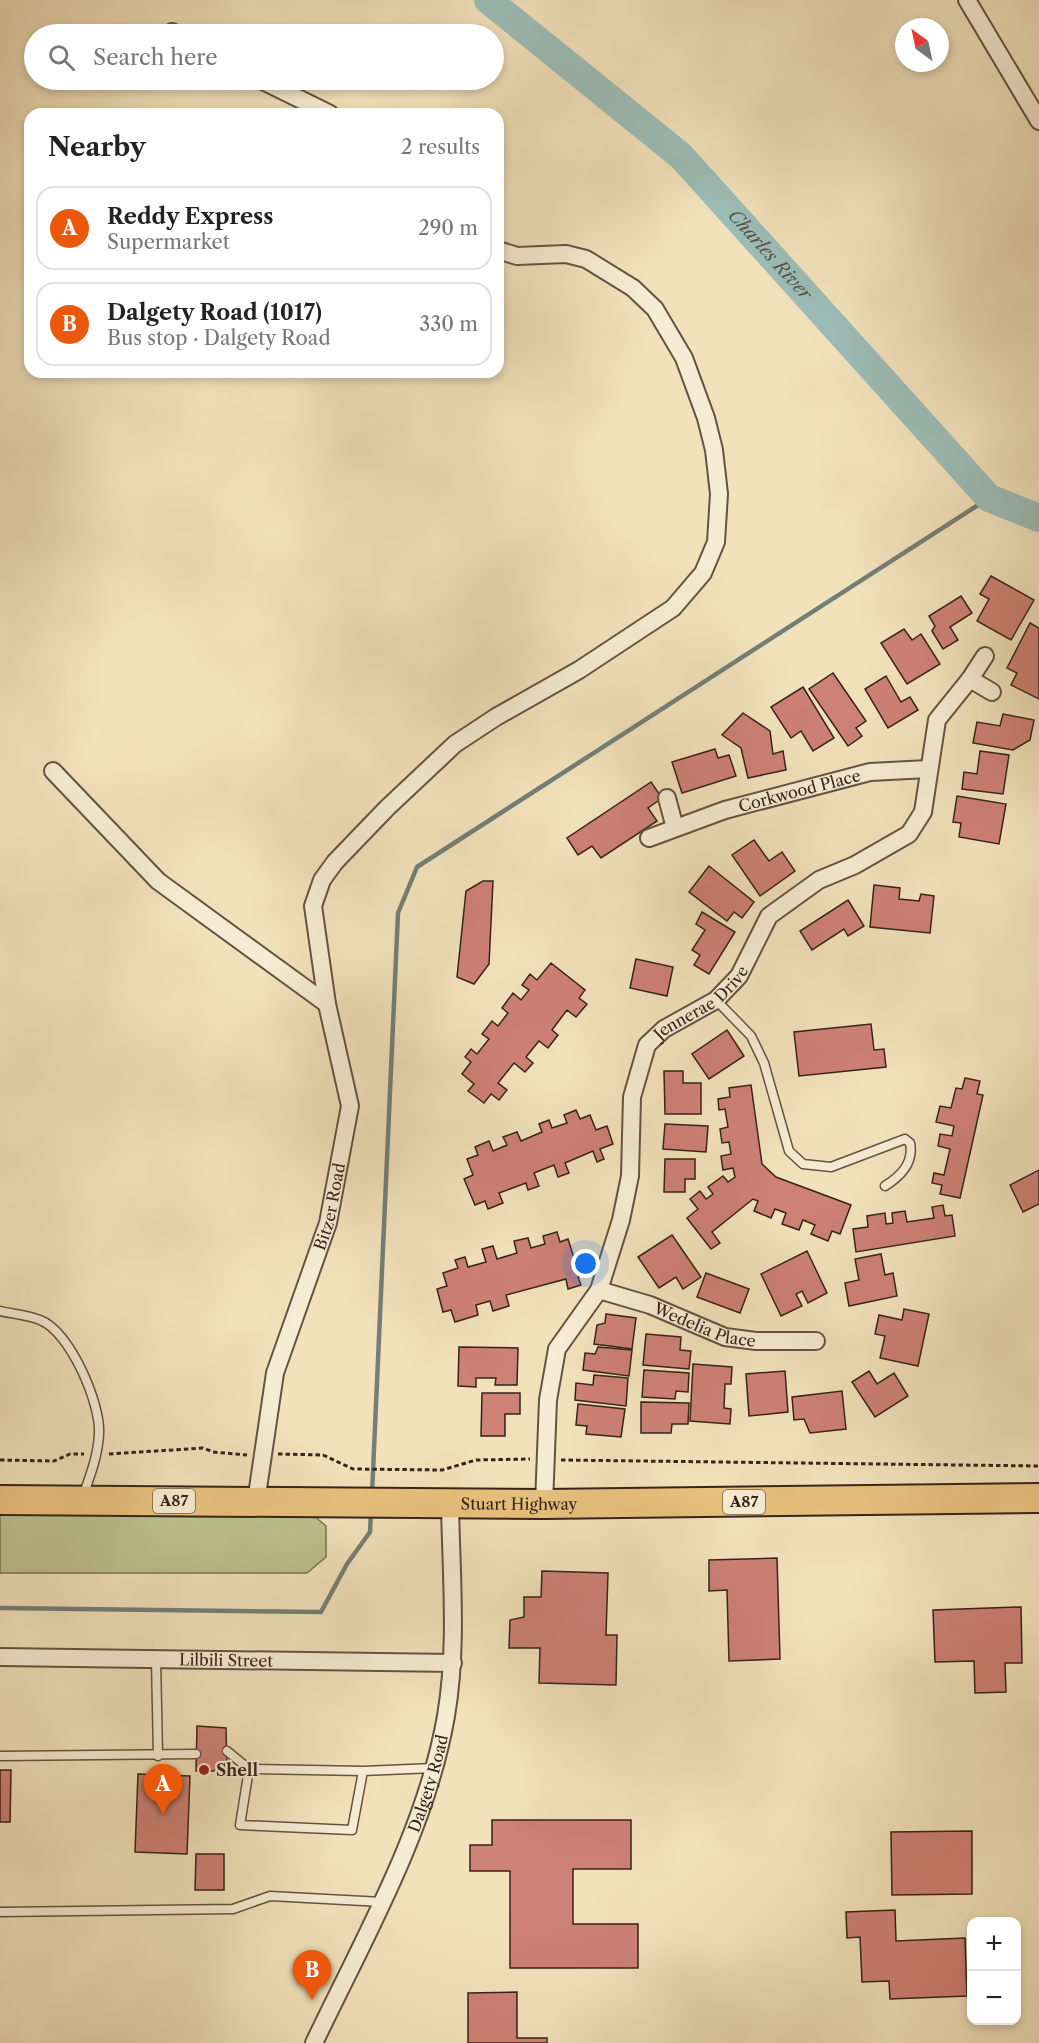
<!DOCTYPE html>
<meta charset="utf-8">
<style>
body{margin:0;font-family:"Libre Caslon Text",serif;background:#f2f2f2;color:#222}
.controls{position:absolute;right:18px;bottom:18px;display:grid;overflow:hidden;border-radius:12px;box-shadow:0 3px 9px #0003}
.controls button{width:54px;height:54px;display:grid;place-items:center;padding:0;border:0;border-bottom:2px solid #e0e0e0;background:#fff;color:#222;font:30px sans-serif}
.compass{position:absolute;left:895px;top:18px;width:54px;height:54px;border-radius:50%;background:#fff;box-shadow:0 3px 9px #0003;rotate:327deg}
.you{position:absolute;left:586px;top:1264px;width:21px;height:21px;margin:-15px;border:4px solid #fff;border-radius:50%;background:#1a73e8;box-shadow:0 0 0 9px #1a73e833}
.badge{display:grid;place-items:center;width:39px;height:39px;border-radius:50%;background:#ea580c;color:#fff;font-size:20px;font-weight:700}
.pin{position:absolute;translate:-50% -50px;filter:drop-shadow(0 2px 3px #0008)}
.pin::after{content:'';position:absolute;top:32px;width:21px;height:18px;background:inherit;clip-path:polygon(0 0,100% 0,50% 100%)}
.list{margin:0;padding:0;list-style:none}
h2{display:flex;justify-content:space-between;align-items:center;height:78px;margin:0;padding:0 24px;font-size:26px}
h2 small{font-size:20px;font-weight:400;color:#767676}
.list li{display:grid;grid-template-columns:39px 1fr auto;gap:18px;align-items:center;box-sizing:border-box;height:84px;margin:0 12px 12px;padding:0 12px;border:2px solid #e0e0e0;border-radius:18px}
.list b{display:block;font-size:22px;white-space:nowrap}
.list p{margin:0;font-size:20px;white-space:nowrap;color:#767676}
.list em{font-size:20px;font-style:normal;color:#767676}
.icon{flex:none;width:33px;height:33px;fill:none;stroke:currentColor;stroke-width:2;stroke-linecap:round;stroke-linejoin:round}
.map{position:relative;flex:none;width:1039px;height:2043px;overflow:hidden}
.search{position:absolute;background:#fff;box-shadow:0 3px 9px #0003;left:24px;top:24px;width:480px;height:66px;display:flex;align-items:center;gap:15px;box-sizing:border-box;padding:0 21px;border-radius:33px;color:#767676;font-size:22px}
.panel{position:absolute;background:#fff;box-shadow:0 3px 9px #0003;left:24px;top:108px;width:480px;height:270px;border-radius:18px}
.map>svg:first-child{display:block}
.green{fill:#bdc28e;stroke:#7a7253;stroke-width:1.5}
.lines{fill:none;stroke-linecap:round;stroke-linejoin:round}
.stream{stroke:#737f77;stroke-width:4.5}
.river{stroke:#9cbdb7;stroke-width:28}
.building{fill:#ce8175;stroke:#362318;stroke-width:1.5}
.service-casing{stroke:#655341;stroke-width:11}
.minor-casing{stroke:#655341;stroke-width:20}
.trunk-casing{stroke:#362318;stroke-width:32}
.path{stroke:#362318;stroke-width:3;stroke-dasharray:4.5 3;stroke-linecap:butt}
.service{stroke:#f7ecd3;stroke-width:8}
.minor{stroke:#f7ecd3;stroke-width:16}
.trunk{stroke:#e9c17e;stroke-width:28}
.poi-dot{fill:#8f2418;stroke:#f7ecd3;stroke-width:2}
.labels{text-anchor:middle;stroke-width:4.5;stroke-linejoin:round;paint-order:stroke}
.shield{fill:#f7ecd3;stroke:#705f50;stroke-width:1.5}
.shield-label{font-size:15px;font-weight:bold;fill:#362318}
.street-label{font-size:16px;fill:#362318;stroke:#f7ecd3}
.poi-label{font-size:16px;font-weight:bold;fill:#362318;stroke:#f7ecd3;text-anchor:start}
.water-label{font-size:18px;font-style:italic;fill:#555148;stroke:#f7ecd3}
</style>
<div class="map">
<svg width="1039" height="2043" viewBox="0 0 1039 2043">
<rect width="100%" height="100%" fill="#f2e2bc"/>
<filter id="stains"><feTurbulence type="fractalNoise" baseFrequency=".00333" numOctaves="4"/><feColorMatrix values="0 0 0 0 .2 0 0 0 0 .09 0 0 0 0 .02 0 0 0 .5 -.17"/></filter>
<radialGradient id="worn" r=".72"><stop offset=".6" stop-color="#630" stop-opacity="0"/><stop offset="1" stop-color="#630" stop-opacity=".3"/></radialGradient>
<path class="green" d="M0,1500l299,3 27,23v31l-19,16h-307z"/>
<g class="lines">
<g class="stream">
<path d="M372,1494l26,-581 19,-46 572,-369"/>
<path d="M0,1608l321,4 26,-48 23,-32 1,-20"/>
</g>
<path class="river" id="s1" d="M488,0l193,156 308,342 50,20"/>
</g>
<g class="building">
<path d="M991,576l43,24 -23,40 -34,-19 12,-22 -9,-5z"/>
<path d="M961,596l11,17 -22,14 8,13 -15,9 -11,-18 3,-5 -6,-10z"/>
<path d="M1030,623l9,5v71l-28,-14 6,-12 -10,-5z"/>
<path d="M904,629l8,11 9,-6 19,30 -33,20 -26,-41z"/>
<path d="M833,673l33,48 -10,7 6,8 -14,10 -39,-57z"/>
<path d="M886,676l15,26 9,-5 8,13 -30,18 -23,-39z"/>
<path d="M803,687l31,51 -21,13 -12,-20 -10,7 -20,-31z"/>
<path d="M743,713l27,18 3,23 10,-3 3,19 -38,8 -7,-30 -19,-13z"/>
<path d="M1003,714l31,6 -4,20 -17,10 -40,-7 4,-21 23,4z"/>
<path d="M715,749l3,9 11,-3 7,21 -54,17 -10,-31z"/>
<path d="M980,751l29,4 -6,39 -41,-5 2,-17 13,2z"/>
<path d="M651,782l11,16 -14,10 9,13 -56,37 -9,-12 -14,9 -11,-17z"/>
<path d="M957,796l49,8 -7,40 -40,-7 2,-14 -8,-1z"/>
<path d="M754,840l15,21 13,-9 13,19 -35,25 -28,-41z"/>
<path d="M709,866l45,36 -12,16 -8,-6 -7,9 -38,-29z"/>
<path d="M483,881h10l-4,83 -15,20 -17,-7 9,-86z"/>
<path d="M874,885l26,3 -1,11 20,2 2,-7 13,2 -4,37 -60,-6z"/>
<path d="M848,900l16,26 -16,10 -4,-7 -32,21 -12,-19z"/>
<path d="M702,912l33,20 -26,42 -15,-9 6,-10 -8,-5 13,-20 -9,-6z"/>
<path d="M636,959l37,8 -6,29 -37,-8z"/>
<path d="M551,963l34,27 -6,8 8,6 -11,13 -9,-7 -15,20 6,5 -10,13 -9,-7 -13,16 7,6 -8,9 -11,-9 -16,20 9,7 -8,10 -8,-6 -7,9 -16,-12 6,-7 -12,-10 9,-12 -6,-5 6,-8 6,5 12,-15 -7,-5 10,-13 6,5 10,-13 -6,-5 11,-15 8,7 8,-10 -7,-5 8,-11 7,6z"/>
<path d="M871,1024l3,26 10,-1 2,18 -87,9 -5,-44z"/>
<path d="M727,1030l17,26 -35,23 -17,-25z"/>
<path d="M664,1071h19v12h18v31h-36z"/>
<path d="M965,1078l15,3 -3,13 6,1 -23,103 -20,-4 2,-9 -10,-2 2,-10 10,2 6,-26 -12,-3 2,-12 12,2 2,-10 -18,-4 4,-16 11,2 5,-20 6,1z"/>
<path d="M751,1085l11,79 14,13 75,28 -11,29 -8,-3 -4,10 -17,-7 4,-9 -12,-5 -4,10 -17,-6 4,-11 -11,-4 -4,9 -17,-7 4,-10 -5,-2 -41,33 8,11 -9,6 -24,-31 11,-9 -8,-10 10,-8 6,8 7,-5 -5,-7 15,-11 5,6 7,-5 -2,-9 -10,2 -2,-14 10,-2 -2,-12 -7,1 -2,-14 8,-2 -3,-18 -6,1 -1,-11 12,-2 -1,-9z"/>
<path d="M576,1110l4,9 10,-4 6,15 11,-4 6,18 -13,5 4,10 -7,3 -4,-11 -28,12 4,10 -11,4 -4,-12 -20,8 5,13 -11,4 -2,-7 -27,10 4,10 -15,6 -3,-8 -10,4 -11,-26 9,-4 -6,-16 11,-4 -3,-8 14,-6 4,10 14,-6 -4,-8 14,-5 4,9 21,-9 -3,-8 10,-4 3,8 15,-5 -3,-8z"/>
<path d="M665,1124l43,2 -2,26 -43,-3z"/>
<path d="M665,1159h30v20h-10v13h-21z"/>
<path d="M1039,1170v34l-16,8 -13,-27z"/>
<path d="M943,1205l2,11 7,-1 3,21 -99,16 -3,-23 15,-2 -1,-11 18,-3 1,11 7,-1 -1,-10 13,-2 2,11 27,-4 -2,-11z"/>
<path d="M557,1232l3,10 8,-3 7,22 7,-2 5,15 -9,3 3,8 -13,4 -2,-10 -60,16 3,11 -16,5 -3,-10 -14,4 2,10 -23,7 -4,-12 -8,2 -6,-23 10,-3 -4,-13 15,-5 -3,-8 10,-3 3,10 18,-5 -4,-13 11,-3 4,13 20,-6 -3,-12 14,-3 3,10 14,-4 -2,-8z"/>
<path d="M672,1235l29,42 -18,12 -7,-12 -17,11 -21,-31z"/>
<path d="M807,1251l20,42 -19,10 -6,-12 -6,3 6,12 -21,10 -20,-42z"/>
<path d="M881,1254l4,21 8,-2 4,23 -48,10 -4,-23 14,-3 -4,-21z"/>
<path d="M706,1273l43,16 -9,24 -43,-16z"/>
<path d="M904,1309l25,5 -11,52 -38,-8 5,-22 -10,-2 4,-19 23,5z"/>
<path d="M606,1314l30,4 -4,31 -38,-5 3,-19 8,-2z"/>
<path d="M646,1334l35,3 -1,13 11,1 -2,18 -46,-4z"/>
<path d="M459,1347l59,1 -1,37h-22l1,-7h-20v9l-18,-1z"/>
<path d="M598,1347l34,3 -3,26 -46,-6 2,-17 10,1z"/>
<path d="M693,1364l39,3 -1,17h-6l-1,24 7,1 -1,15 -40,-3z"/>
<path d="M644,1370l45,3 -1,19 -12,-1 -1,8 -33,-2z"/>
<path d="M785,1371l3,41 -39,4 -3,-42z"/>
<path d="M869,1371l8,13 17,-11 14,23 -33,21 -23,-35z"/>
<path d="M594,1375l34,3 -2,28 -51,-6 1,-17 17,2z"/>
<path d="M842,1391l4,38 -36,4 -6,-14 -10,1 -2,-23z"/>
<path d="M482,1393h38v21h-15v22h-24z"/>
<path d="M641,1402l48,1 -1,21h-16l-1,9h-30z"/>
<path d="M578,1404l47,5 -4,28 -35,-3 1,-8 -11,-1z"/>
<path d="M777,1558l3,101 -51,2 -2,-71 -18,1v-31z"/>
<path d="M542,1571l66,2 -2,62h11l-1,50 -77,-2 1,-35h-31l1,-28 14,-3v-20h17z"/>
<path d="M1021,1607l1,56h-17l1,29 -31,1 -1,-32 -39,1 -2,-52z"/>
<path d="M197,1726l29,2 1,43h-31z"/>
<path d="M0,1770h11l-1,52h-10z"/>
<path d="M138,1774l52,2 -3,78 -52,-2z"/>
<path d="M492,1820h139v49h-58v55h65v44h-128v-97h-40v-26h22z"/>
<path d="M972,1831v63l-80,1 -1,-63z"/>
<path d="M196,1854h28v36h-29z"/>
<path d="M895,1910l1,31 69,-3 2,58 -77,3 -1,-18 -27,1 -2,-45 -13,1 -1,-26z"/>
<path d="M517,1992v46h30v5h-79v-50z"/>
</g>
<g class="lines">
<g class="service-casing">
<g id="service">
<path d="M716,1000l35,36 13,27 25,88 14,13 28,3 74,-28 5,4c4,20 -9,33 -25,43"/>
<path d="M0,1311c13,3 28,4 40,9 30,11 61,84 59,114 -1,22 -9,42 -16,62"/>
<path d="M156,1660l2,96"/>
<path d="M227,1751l22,18"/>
<path d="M0,1756l196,-2"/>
<path d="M363,1771l-11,59 -112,-5 9,-56 114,2 71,-3"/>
<path d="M0,1912l233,-3 37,-13 112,6"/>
</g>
</g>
<g class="minor-casing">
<g id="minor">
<path d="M967,0l72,121"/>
<path d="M172,32l4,2"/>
<path d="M261,80l69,34"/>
<path d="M970,679l22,13"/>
<path d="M53,771l105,110 169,123"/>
<path d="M667,798l8,30"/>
<path id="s2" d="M649,838l76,-28 145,-38 58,-3"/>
<path id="s3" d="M599,1290l51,15 75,32 31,4h60"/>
<path id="s4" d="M256,1502l19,-129 53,-150 22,-117 -23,-102 -14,-98 9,-26 13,-18 52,-54 68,-64 41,-27 83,-47 94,-62 30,-35 13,-31 3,-48 -5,-44 -8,-32 -22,-60 -29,-49 -22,-21 -47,-29 -20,-5 -49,2 -19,-6"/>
<path id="s5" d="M544,1504l4,-104 9,-51 42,-59 22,-70 9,-44 2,-79 15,-52 17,-16 52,-29 23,-24 30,-60 50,-36 36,-15 54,-31 14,-22 14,-92 33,-41 15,-23"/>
<path id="s6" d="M0,1657l453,6"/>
<path id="s7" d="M314,2043c50,-105 112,-212 132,-327 12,-70 5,-143 4,-213"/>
</g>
</g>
<g class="trunk-casing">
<g id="trunk">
<path id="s8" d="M0,1500l544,4 495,-6"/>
</g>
</g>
<g class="path">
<path d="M109,1454l94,-6 10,4 34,3"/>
<path d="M278,1454l45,1 30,14 89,1 34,-10 54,-1"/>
<path d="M0,1460l54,1 16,-7h14"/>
<path d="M561,1460l478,6"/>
</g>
<use href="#service" class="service"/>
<use href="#minor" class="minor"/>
<use href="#trunk" class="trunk"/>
</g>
<circle class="poi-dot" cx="204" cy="1770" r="6"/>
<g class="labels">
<g class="shield">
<rect x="153" y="1489" width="42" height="24" rx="4.5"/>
<rect x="723" y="1490" width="42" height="24" rx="4.5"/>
</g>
<g class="shield-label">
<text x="174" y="1506">A87</text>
<text x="744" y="1507">A87</text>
</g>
<g class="street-label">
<text dy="6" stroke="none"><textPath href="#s2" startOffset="158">Corkwood Place</textPath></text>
<text dy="6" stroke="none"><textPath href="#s5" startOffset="549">Jennerae Drive</textPath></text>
<text dy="6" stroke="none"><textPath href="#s4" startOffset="306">Bitzer Road</textPath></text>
<text dy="6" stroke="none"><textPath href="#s3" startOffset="112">Wedelia Place</textPath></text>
<text dy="6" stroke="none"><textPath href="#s8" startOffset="519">Stuart Highway</textPath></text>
<text dy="6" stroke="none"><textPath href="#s6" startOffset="226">Lilbili Street</textPath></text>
<text dy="6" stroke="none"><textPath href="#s7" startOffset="284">Dalgety Road</textPath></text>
</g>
<g class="poi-label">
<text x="216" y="1776">Shell</text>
</g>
<g class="water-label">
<text dy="6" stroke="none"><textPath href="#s1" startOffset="381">Charles River</textPath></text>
</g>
</g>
<rect width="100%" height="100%" filter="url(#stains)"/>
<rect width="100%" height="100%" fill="url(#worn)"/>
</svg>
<div class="controls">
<button>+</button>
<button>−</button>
</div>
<svg class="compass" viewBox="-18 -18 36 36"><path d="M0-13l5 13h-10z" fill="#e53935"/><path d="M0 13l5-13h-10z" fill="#767676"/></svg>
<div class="you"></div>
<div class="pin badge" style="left:163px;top:1814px">A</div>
<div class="pin badge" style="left:312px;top:2000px">B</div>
<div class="search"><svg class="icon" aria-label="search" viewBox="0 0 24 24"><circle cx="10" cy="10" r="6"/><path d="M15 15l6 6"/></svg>Search here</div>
<section class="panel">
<h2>Nearby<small>2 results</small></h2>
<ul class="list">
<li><span class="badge">A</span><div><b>Reddy Express</b><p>Supermarket</p></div><em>290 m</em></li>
<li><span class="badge">B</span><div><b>Dalgety Road (1017)</b><p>Bus stop · Dalgety Road</p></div><em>330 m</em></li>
</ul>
</section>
</div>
